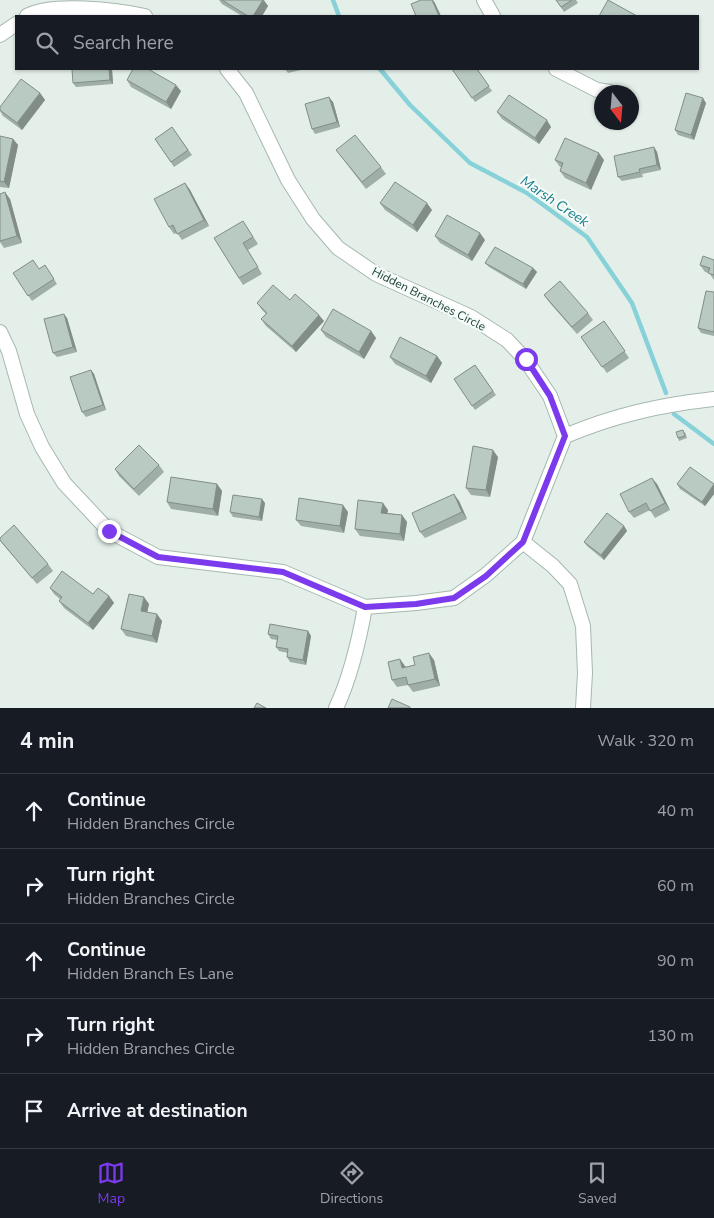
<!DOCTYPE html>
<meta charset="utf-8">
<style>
body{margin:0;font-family:"Nunito Sans",sans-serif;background:#20242c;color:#f1f3f6}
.compass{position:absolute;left:594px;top:85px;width:45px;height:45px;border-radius:50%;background:#171b24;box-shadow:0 1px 4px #0004;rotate:164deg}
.stop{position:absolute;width:15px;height:15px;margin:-11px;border:4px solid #7c3aed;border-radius:50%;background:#fff}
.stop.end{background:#7c3aed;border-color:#fff;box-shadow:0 1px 5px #0008}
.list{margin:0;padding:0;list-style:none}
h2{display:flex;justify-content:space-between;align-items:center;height:65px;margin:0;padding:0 20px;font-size:21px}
h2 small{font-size:16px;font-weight:400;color:#9ea1a6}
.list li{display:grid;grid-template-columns:32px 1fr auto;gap:15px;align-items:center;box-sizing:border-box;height:75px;padding:0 20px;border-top:1px solid #363941}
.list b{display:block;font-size:19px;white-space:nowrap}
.list p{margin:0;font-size:16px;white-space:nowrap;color:#9ea1a6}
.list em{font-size:16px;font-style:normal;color:#9ea1a6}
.icon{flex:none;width:28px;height:28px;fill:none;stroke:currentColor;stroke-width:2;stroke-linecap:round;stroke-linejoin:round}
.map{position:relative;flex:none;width:714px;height:708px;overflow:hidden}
.search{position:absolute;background:#171b24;box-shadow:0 1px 4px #0004;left:15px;right:15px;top:15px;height:55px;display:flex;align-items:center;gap:12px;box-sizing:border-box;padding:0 18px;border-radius:0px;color:#9ea1a6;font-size:19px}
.sheet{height:440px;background:#171b24}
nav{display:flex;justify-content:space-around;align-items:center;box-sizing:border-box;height:70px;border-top:1px solid #363941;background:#171b24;font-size:14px;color:#9ea1a6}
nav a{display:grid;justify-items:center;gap:2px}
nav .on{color:#7c3aed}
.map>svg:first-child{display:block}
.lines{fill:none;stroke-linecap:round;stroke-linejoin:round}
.stream{stroke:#87d2d9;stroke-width:4.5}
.minor-casing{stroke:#a6b8b0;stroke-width:16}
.minor{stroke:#fff;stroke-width:14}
.wall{fill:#9faea7}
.shaded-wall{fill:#828d88}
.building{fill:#b9cac2;stroke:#828d88}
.route{stroke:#7c3aed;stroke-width:6}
.labels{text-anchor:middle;stroke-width:4.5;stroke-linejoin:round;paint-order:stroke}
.street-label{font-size:12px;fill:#214338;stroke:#f5fbf8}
.water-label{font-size:14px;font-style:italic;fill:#147b86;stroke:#f5fbf8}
</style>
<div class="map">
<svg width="714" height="708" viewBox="0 0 714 708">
<rect width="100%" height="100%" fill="#e4efe9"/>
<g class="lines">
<g class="stream">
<path d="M333,0l6,16"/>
<path d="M380,69l30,36 60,58 57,30 60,44 45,66 34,90"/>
<path d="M674,414l40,30"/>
</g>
<g class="minor-casing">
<g id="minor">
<path d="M484,0l9,16"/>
<path d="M27,16c24,-14 91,-6 118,0"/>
<path d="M0,35l16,-11"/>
<path d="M556,69l41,21 13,2"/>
<path d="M0,332l9,19 18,63 15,33 22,36 45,48 49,26 125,15 82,35 51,-4 38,-5 32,-23 37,-33 42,-106 -15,-40 -25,-37 -18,-19 -36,-23 -95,-43 -38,-26 -25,-29 -25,-39 -42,-87 -19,-24"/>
<path d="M565,436c50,-21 95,-31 149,-37"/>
<path d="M523,542l30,24 17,18 13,42 2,47 -2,35"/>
<path d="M336,708c15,-32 23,-67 29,-101"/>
</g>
</g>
<use href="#minor" class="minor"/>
</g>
<g class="wall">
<path d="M219,0h45l4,6 -6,10h-20l-20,-12z"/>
<path d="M556,0h20l2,3 -14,9z"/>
<path d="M112,69l1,15 -37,3 -3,-4z"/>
<path d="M285,69h20l-17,4z"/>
<path d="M452,69h25l15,22 -17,11z"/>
<path d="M127,80l54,11 -10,18 -40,-22z"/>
<path d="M40,93l5,7 -23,30 -19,-14 -3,-5v-4z"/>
<path d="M333,102l7,25 -25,7 -3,-5z"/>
<path d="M706,103l-12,37 -16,-5 -3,-5z"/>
<path d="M497,112l54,15 -12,17 -37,-25z"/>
<path d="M172,127l20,28 -18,12 -19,-28z"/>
<path d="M0,136l13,3 5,6 -9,43 -9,-1z"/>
<path d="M654,147l3,5 4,18 -19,4 1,3 -21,4 -4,-4z"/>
<path d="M336,150l45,17 5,7 -20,15z"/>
<path d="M555,160h49l-13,30 -26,-12 -5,-7 1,-4h-1z"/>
<path d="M185,183l5,7 19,36 -27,14 -5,-7 -3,1 -5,-7z"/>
<path d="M0,194l10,5 12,44 -18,5 -4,-6z"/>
<path d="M380,203l52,7 -15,22 -32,-22z"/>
<path d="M247,227l11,17 -10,6 14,24 -19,11 -29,-47z"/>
<path d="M435,236l50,4 -13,21 -32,-18z"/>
<path d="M714,260v20l-5,-7 -4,-1 -5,-7z"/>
<path d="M485,263l48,5 4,4 -11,17 -37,-22z"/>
<path d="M45,265l12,19 -25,17 -19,-28 26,-4z"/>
<path d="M714,292v44l-13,-3 -3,-5z"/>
<path d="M544,295l44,18 5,7 -16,14 -28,-32z"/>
<path d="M290,300l34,21 -28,31 -30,-26 -5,-7 5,-5 -4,-4 -5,-7z"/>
<path d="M67,318l10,34 -20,5 -4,-4z"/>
<path d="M604,321l25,37 -22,15 -26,-36z"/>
<path d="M321,330l50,1 5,7 -12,21 -38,-22z"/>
<path d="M437,356l5,7 -11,20 -36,-19 -5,-7z"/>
<path d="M475,365l21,30 -21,15 -21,-31z"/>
<path d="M91,370l3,4 12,36 -20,7 -4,-5z"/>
<path d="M685,432l2,6 -8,3 -1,-3z"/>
<path d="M498,457l-8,40 -19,-2 -5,-7z"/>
<path d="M159,465l5,7 -25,24 -20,-20 -4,-7z"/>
<path d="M217,484l5,7 -4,25 -47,-7 -4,-7z"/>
<path d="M657,484l13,26 -15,8 -5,-8 -16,8 -5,-6z"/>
<path d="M677,484h37v10l-9,12 -25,-17z"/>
<path d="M459,501l8,18 -42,19 -5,-6z"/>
<path d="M265,503l-3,18 -29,-4 -3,-5z"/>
<path d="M388,510l-1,3 15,2 5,7 -3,19 -44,-5 -5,-7z"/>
<path d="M348,512l-4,21 -43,-7 -5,-6z"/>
<path d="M624,526l3,5 -23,29 -17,-14 -3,-4z"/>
<path d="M0,541l48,23 5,7 -16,13z"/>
<path d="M50,588l43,6 16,2 5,7 -21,27 -29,-22 -5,-7 1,-2 -6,-5z"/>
<path d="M149,604l-2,8 15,9 -5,22 -31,-7 -5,-7z"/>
<path d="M308,631l3,5 -5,29 -16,-3 -3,-5 1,-4 -9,-2 -3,-4 1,-7 -6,-1 -3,-5z"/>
<path d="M434,660l6,26 -27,6 -5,-7 -11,2 -5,-7 13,-14 1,1z"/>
</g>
<g class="shaded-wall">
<path d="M263,0l5,6 -6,10h-9z"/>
<path d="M432,0h1l2,3 6,13h-2z"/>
<path d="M109,69h3l1,15 -3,-4z"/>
<path d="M176,85l5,6 -10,18 -5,-7z"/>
<path d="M40,93l5,7 -23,30 -5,-7z"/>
<path d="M329,97l4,5 7,25 -3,-5z"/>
<path d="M703,98l3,5 -12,37 -3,-5z"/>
<path d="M547,120l4,7 -12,17 -4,-6z"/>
<path d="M13,139l5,6 -9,43 -5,-6z"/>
<path d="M654,147l3,5 4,18 -4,-5z"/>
<path d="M599,153l5,7 -13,30 -5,-7z"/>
<path d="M185,183l5,7 19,36 -5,-6z"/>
<path d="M5,192l5,7 12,44 -5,-7z"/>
<path d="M427,203l5,7 -15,22 -4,-7z"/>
<path d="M480,233l5,7 -13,21 -4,-6z"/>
<path d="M533,268l4,4 -11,17 -3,-5z"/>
<path d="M64,314l3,4 10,34 -4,-5z"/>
<path d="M319,315l5,6 -28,31 -4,-6z"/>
<path d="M371,331l5,7 -12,21 -5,-7z"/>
<path d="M437,356l5,7 -11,20 -5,-7z"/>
<path d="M91,370l3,4 12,36 -3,-5z"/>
<path d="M493,450l5,7 -8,40 -4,-7z"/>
<path d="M652,478l5,6 13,26 -5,-7z"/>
<path d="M217,484l5,7 -4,25 -5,-7z"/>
<path d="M714,484v10l-9,12 -3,-4z"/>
<path d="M454,494l5,7 8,18 -5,-7z"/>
<path d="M262,499l3,4 -3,18 -3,-4z"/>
<path d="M383,503l5,7 -2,10 -5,-7z"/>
<path d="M343,505l5,7 -4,21 -4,-7z"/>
<path d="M402,515l5,7 -3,19 -4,-7z"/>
<path d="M624,526l3,5 -23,29 -3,-5z"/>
<path d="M109,596l5,7 -21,27 -5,-7z"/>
<path d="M144,597l5,7 -3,14 -5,-7z"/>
<path d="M157,614l5,7 -5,22 -5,-7z"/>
<path d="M308,631l3,5 -5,29 -3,-5z"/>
<path d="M429,653l5,7 6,26 -5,-7z"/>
<path d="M400,659l5,7 2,9 -5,-7z"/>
</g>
<g class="building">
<path d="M222,0h41l-10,16h-5z"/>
<path d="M421,0h11l7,16h-23l-5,-12z"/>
<path d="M556,0h16l-11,7z"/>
<path d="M608,0l29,16h-38z"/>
<path d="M72,69h37l1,11 -37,3z"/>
<path d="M133,69h15l28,16 -10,17 -39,-22z"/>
<path d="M452,69h25l12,17 -17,12z"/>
<path d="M21,79l19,14 -23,30 -17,-13v-3z"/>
<path d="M686,93l17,5 -12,37 -16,-5z"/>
<path d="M509,95l38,25 -12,18 -38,-26z"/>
<path d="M329,97l8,25 -25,7 -7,-25z"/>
<path d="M172,127l16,23 -17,12 -16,-23z"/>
<path d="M355,135l26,32 -19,15 -26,-32z"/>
<path d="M0,136l13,3 -9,43 -4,-1z"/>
<path d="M565,138l34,15 -13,30 -26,-12 3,-8 -8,-3z"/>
<path d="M654,147l3,18 -18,4 1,3 -22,5 -4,-21z"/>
<path d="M395,182l32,21 -14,22 -33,-22z"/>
<path d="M185,183l19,37 -27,14 -4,-9 -4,2 -15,-28z"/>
<path d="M5,192l12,44 -17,5v-47z"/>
<path d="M447,215l33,18 -12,22 -33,-19z"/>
<path d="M243,221l10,16 -10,6 15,24 -19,11 -25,-40z"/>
<path d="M495,247l38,21 -10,16 -38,-21z"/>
<path d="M703,256l11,4v15l-6,-2 2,-5 -10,-3z"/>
<path d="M33,260l6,9 6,-4 9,14 -26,17 -15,-23z"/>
<path d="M560,281l28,32 -16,14 -28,-32z"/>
<path d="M273,285l17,15 5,-6 24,21 -27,31 -31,-27 6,-6 -10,-10z"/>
<path d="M706,291l8,1v40l-16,-4z"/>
<path d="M333,309l38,22 -12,21 -38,-22z"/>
<path d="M64,314l9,33 -20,6 -9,-34z"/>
<path d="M604,321l21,30 -23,16 -21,-30z"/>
<path d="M400,337l37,19 -11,20 -36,-19z"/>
<path d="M475,365l18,26 -21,15 -18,-27z"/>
<path d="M91,370l12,35 -21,7 -12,-35z"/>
<path d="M683,430l2,6 -7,2 -2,-6z"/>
<path d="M139,445l20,20 -25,24 -19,-20z"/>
<path d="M473,446l20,4 -7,40 -20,-2z"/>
<path d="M690,467l24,17 -12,18 -25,-18z"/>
<path d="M171,477l46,7 -4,25 -46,-7z"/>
<path d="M652,478l13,25 -15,8 -4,-8 -17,9 -9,-18z"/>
<path d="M454,494l8,18 -42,20 -8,-19z"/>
<path d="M233,495l29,4 -3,18 -29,-5z"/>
<path d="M299,498l44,7 -3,21 -44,-6z"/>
<path d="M358,500l25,3 -2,10 21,2 -2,19 -45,-5z"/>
<path d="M607,513l17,13 -23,29 -17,-13z"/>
<path d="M14,525l34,39 -16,14 -32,-38v-2z"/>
<path d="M62,571l31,23 5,-6 11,8 -21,27 -29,-22 3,-4 -12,-9z"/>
<path d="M129,594l15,3 -3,14 16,3 -5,22 -31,-7z"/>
<path d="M270,624l38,7 -5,29 -16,-3 1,-8 -12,-2 2,-11 -10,-2z"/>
<path d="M429,653l6,26 -27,6 -2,-8 -14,3 -4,-18 12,-3 2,9 13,-3 -2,-8z"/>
<path d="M392,699l18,8v1h-22z"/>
<path d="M257,703l9,5h-12z"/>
</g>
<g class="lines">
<path class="route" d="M109,531l49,26 125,15 82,35 51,-3 38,-6 32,-22 37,-34 42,-106 -15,-40 -24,-37"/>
</g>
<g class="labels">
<g class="street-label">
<text transform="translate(429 299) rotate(27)" y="4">Hidden Branches Circle</text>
</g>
<g class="water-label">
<text transform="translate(555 201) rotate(34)" y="5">Marsh Creek</text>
</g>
</g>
</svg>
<svg class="compass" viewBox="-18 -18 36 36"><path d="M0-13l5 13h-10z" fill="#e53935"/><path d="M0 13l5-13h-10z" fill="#9ea1a6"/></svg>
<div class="stop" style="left:526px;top:359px"></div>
<div class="stop end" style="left:109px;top:531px"></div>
<div class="search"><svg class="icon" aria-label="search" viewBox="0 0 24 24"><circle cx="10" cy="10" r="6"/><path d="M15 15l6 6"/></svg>Search here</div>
</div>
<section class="sheet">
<h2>4 min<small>Walk · 320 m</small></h2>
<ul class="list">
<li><svg class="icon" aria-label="ahead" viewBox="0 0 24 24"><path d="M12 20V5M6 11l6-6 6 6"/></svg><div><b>Continue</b><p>Hidden Branches Circle</p></div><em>40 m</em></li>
<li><svg class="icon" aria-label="right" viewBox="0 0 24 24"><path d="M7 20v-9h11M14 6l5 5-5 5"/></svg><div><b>Turn right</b><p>Hidden Branches Circle</p></div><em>60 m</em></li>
<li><svg class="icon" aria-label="ahead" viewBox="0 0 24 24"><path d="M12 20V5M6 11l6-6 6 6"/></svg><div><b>Continue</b><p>Hidden Branch Es Lane</p></div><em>90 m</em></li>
<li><svg class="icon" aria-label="right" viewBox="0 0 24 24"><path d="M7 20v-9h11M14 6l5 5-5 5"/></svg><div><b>Turn right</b><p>Hidden Branches Circle</p></div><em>130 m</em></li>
<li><svg class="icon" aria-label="arrive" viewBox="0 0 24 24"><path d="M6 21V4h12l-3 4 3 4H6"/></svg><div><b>Arrive at destination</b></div></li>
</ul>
</section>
<nav>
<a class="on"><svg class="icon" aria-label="map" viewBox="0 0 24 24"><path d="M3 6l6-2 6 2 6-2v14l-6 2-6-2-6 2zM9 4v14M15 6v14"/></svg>Map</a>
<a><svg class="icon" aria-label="directions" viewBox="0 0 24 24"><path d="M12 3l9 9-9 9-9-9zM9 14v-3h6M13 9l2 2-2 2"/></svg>Directions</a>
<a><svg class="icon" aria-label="saved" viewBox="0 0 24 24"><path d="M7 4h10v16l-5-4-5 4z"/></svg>Saved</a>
</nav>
